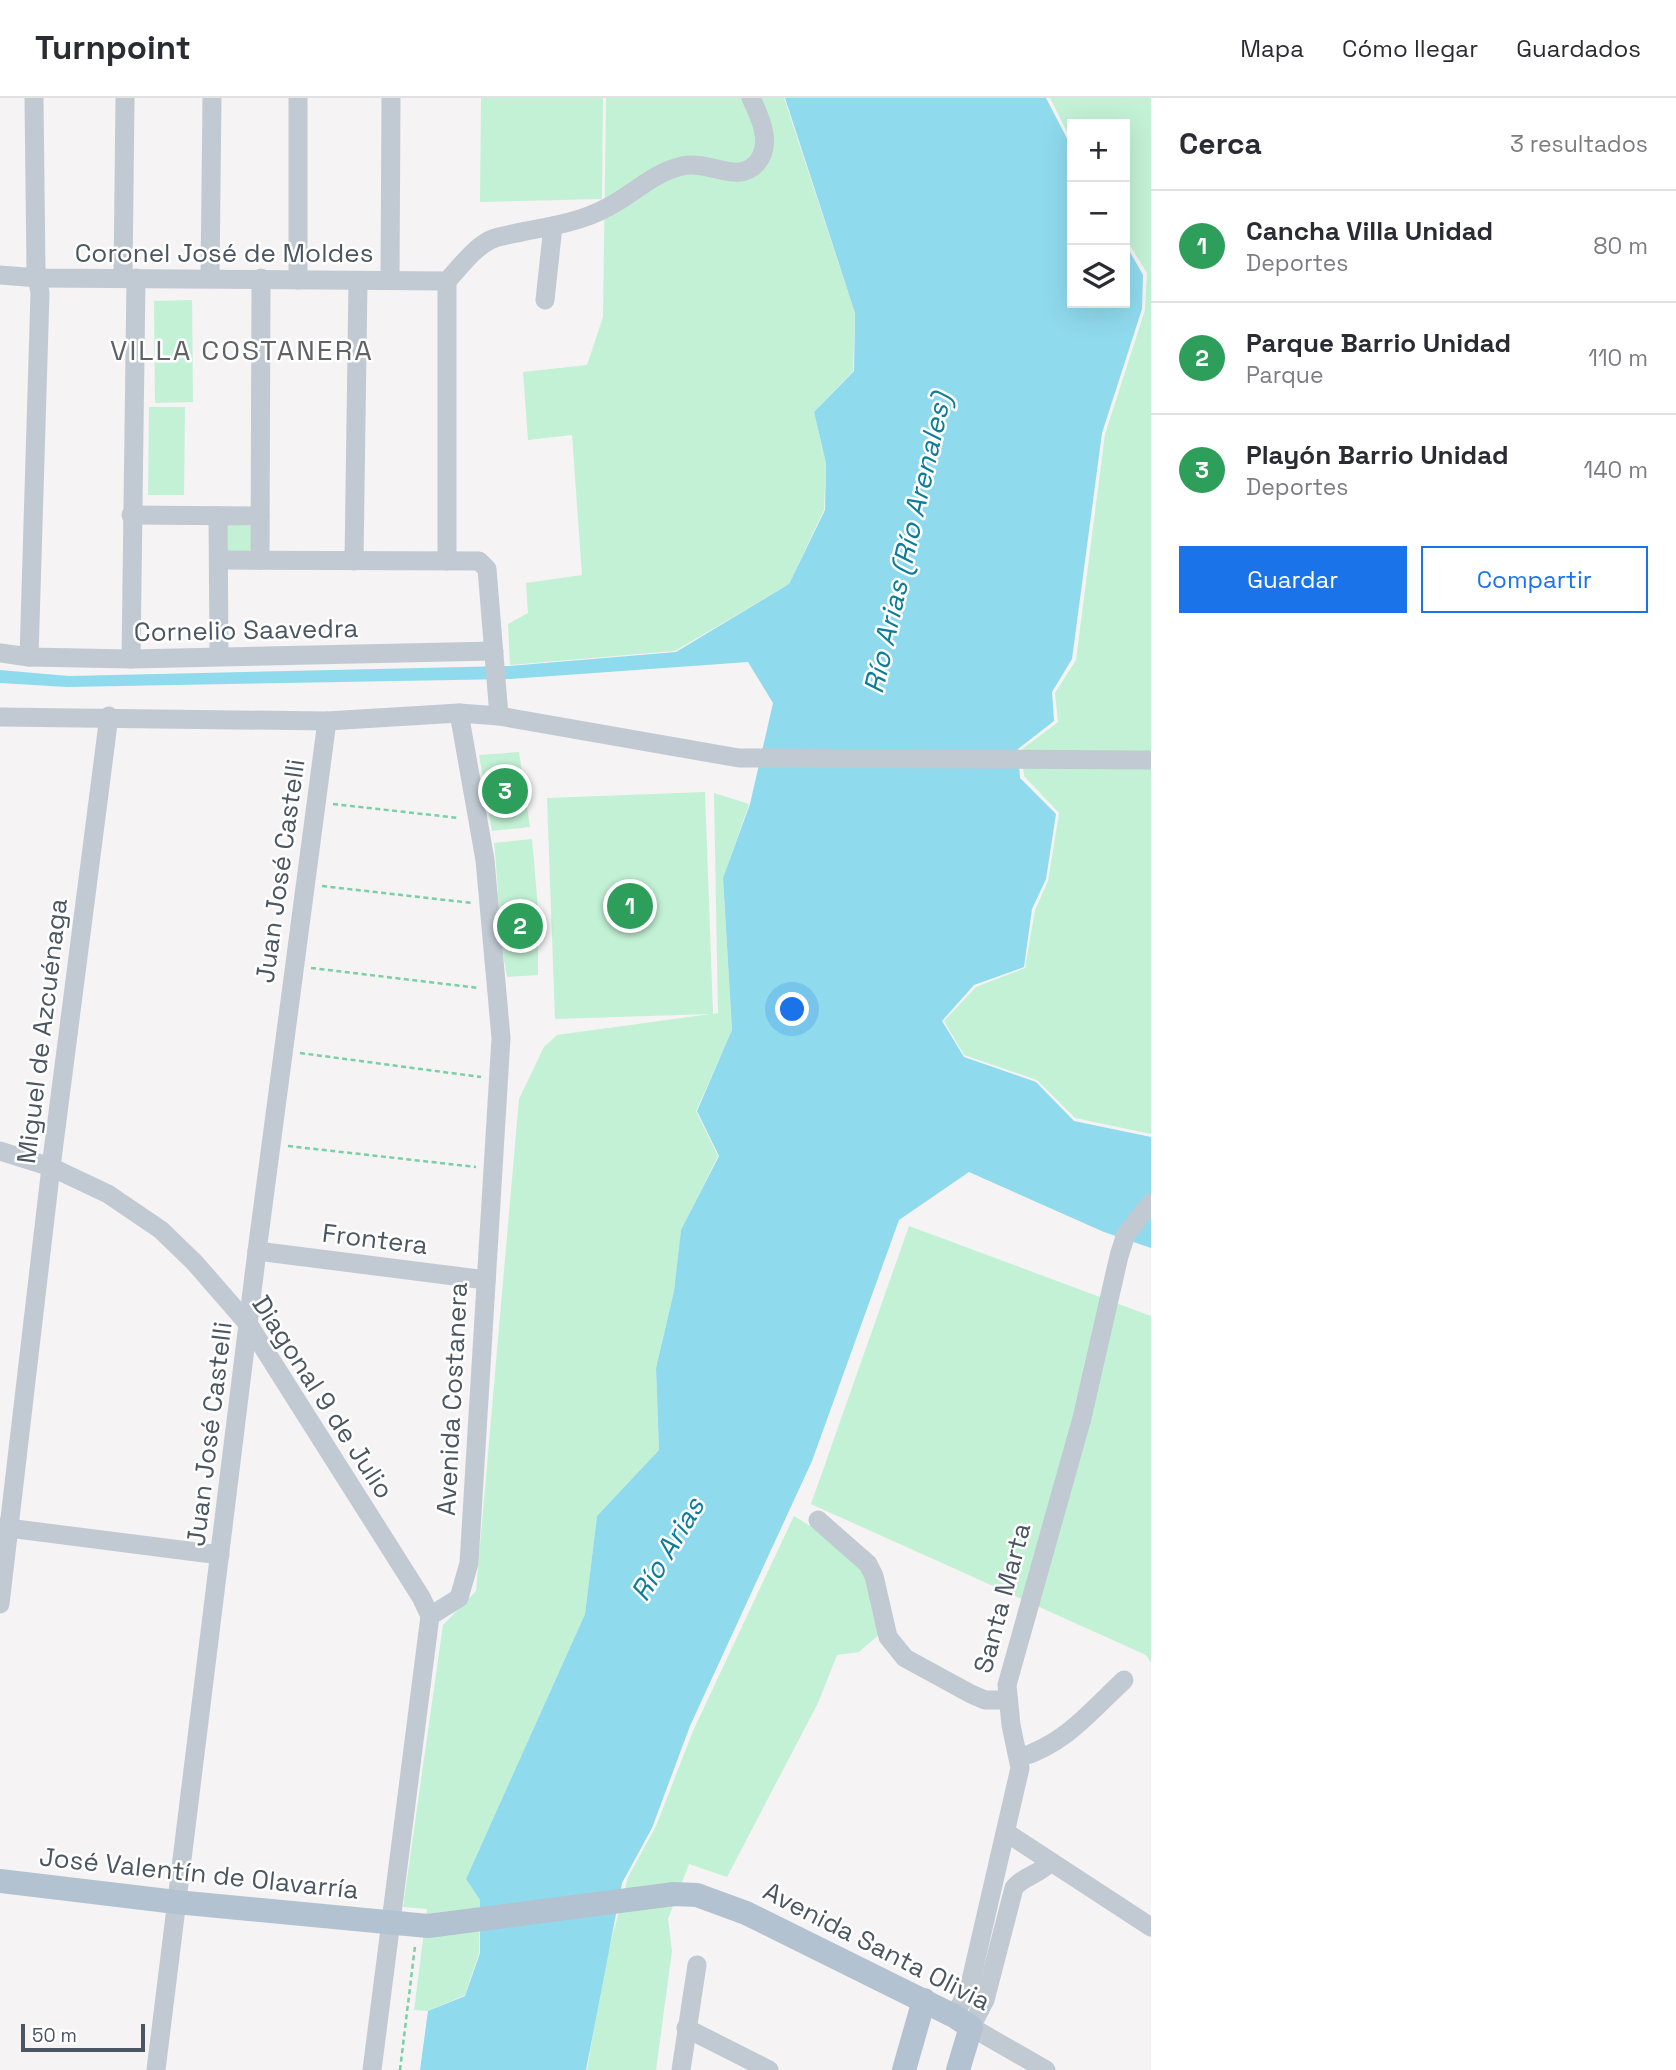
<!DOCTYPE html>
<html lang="es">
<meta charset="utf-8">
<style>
body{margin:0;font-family:"Space Grotesk",sans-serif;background:#f2f2f3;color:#2b2b33}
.controls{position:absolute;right:21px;top:21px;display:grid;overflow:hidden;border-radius:0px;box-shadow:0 7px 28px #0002}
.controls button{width:63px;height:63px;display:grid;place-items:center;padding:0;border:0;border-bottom:2px solid #e1e1e2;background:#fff;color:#2b2b33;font:35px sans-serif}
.scale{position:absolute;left:21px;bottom:18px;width:124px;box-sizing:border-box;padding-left:7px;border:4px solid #4a5661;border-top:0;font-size:19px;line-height:24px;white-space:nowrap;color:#4a5661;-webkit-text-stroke:5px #fff;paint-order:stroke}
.you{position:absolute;left:793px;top:912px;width:24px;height:24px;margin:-18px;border:5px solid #fff;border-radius:50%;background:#1a73e8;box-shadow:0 0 0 10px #1a73e833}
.badge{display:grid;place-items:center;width:46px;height:46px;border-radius:50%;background:#1a73e8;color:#fff;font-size:23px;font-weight:700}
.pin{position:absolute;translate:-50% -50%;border:4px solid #fff;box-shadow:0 2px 7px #0006}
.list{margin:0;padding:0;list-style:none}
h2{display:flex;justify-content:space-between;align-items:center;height:91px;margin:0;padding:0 28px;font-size:30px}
h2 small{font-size:23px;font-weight:400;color:#7c7c81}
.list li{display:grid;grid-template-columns:46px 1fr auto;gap:21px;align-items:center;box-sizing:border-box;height:112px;padding:0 28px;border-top:2px solid #e1e1e2}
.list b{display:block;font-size:26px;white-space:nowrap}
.list p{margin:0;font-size:23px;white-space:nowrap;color:#7c7c81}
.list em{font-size:23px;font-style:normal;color:#7c7c81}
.actions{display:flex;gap:14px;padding:21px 28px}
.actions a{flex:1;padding:16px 0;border:2px solid #1a73e8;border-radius:0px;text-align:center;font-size:24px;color:#1a73e8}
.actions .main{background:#1a73e8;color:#fff}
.icon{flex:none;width:38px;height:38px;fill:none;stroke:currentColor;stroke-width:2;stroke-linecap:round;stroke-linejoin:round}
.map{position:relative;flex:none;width:1151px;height:1972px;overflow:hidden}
header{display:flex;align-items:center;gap:42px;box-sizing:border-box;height:98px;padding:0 35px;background:#fff;border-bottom:2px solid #e1e1e2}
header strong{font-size:33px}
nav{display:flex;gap:38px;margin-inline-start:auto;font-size:24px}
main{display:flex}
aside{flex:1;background:#fff}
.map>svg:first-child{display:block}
.green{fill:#c3f1d5}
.water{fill:#90daee}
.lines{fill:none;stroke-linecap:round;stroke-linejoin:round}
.path{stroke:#7ad0a6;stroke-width:2.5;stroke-dasharray:5 3.5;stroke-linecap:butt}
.minor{stroke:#c1cad2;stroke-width:19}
.major{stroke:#b3c2d1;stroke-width:24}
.labels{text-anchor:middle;stroke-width:5;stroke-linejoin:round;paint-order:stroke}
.street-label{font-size:26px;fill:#4a5661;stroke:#fff}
.neighbourhood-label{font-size:28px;letter-spacing:2px;fill:#5f6368;stroke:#fff}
.water-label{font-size:28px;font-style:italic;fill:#0c7c9b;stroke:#fff}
</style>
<header>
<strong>Turnpoint</strong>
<nav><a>Mapa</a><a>Cómo llegar</a><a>Guardados</a></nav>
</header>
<main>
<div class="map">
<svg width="1151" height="1972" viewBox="0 0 1151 1972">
<rect width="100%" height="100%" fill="#f5f3f3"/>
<g class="green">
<path d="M481,0h122l-1,101 -122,3z"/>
<path d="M606,0h178l71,215 -2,58 -39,41 12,51 -2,47 -35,74 -114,67 -165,14 -2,-41 20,-11 -2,-30 56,-8 -10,-140 -44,5 -5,-68 64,-7 16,-48z"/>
<path d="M1050,0h101v1036l-76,-16 -38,-38 -73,-25 -20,-34 32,-34 49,-19 10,-58 13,-29 11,-68 -35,-37 -3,-26 37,-28 -3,-29 21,-33 29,-226 40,-124 2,-37 -22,-36v-113h-53v18z"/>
<path d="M192,202l1,102 -38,1 -1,-102z"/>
<path d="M149,309h36l-1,88h-36z"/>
<path d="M225,426l28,2 -3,29h-24z"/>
<path d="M519,654l11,75 -38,4 -13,-76z"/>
<path d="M705,694l8,222 5,-1 -4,-220 35,11 -26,75 9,152 -36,80 22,45 -37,75 -7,60 -18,77 3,82 -62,66 -12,98 -119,265 14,21 -1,53 -14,42 -37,16 -14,-1 13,-101 -24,-2 40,-282 33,-34 43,-492 25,-52 13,-12 154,-21 -156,5 -8,-221z"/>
<path d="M532,741l6,69v67l-31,2c-9,-44 -8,-89 -13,-134z"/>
<path d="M909,1128l242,90v347l-5,-8 -335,-151z"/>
<path d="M794,1418l31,19 40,37 16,61 -22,19 -22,3 -19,48 -91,174 -38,-13 -21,55 4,32 -16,119h-69l17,-102 24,-91 28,-51 37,-95z"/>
</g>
<path class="water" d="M785,0h261l26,50v155h53v-60l18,32 -1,34 -40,124 -30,226 -20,33 2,29 -36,28 2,29 36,36 -10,65 -14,30 -8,58 -50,18 -32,36 22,36 72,25 38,39 77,16v111l-47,-16 -135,-60 -70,48 -87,241 -122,265 -38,102 -30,55 -36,187h-166l8,-59 37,-15 15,-43v-53l-14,-21 119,-265 12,-98 62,-66 -3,-82 18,-77 7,-61 38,-74 -22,-45 35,-81 -9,-152 27,-74 23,-101 -25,-41 -238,17 -443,8 -67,-4v-13l69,6 440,-10 167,-14 113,-68 36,-74 1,-47 -12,-51 40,-41 1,-58z"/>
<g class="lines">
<g class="path">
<path d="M333,706l126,14"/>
<path d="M322,788l150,17"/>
<path d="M311,870l168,20"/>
<path d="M300,955l181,24"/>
<path d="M288,1048l188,21"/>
<path d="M400,1972l15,-124"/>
</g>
<g class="minor">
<path d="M0,177l38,3 409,3"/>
<path d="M123,180l2,-180"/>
<path d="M210,180l2,-180"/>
<path d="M298,182v-182"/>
<path d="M390,182l1,-182"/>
<path d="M447,183c13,-14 26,-32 43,-41 10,-5 25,-6 36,-9 28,-5 57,-10 82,-24 26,-13 44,-34 74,-41 28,-6 55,19 75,-3 16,-19 3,-46 -6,-65"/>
<path d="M447,183v280"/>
<path d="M545,202l8,-74"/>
<path d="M131,417l129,1"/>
<path d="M218,418l1,140"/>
<path d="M219,462l260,1 8,8 12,147"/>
<path d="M260,462l1,-282"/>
<path d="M354,463l4,-280"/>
<path d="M0,555l29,4 102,2 363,-8"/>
<path d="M29,559l11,-364 -4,-23 -2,-172"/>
<path d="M131,561l5,-381"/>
<path d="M0,619l327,4 132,-8 40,3 240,42 412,2"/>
<path d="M0,1053l51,16 57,27 53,36 34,33 54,62 172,272 9,19"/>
<path d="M257,1153l229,29"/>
<path d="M818,1422l50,44 6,12 14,61 17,21 66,36 14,6h22"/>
<path d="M0,1429l220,28"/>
<path d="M0,1506l51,-437 58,-451"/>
<path d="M430,1518l29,-18 10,-35 32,-525 -16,-178 -26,-147"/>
<path d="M1019,1660c47,-15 70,-45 105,-78"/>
<path d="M1007,1735l144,94"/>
<path d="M954,1918l15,-27 51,-221 -9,-43 -4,-40 75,-267 37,-162 7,-22 25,-31"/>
<path d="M686,1930l83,42"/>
<path d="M156,1972l101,-819 70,-530"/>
<path d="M372,1972l58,-454"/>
<path d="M681,1972l16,-105"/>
<path d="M1046,1972l-75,-43 14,-27 29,-112c9,-12 25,-13 35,-25"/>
</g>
<g class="major">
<path d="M0,1783l176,21 252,24 246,-32 23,1 49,18 208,103 17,11 -13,43"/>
<path d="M904,1972l20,-70"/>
</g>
</g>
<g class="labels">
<g class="street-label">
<text x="224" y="164">Coronel José de Moldes</text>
<text transform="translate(246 532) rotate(-1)" y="9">Cornelio Saavedra</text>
<text transform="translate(280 773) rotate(-82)" y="9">Juan José Castelli</text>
<text transform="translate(42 933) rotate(-83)" y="9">Miguel de Azcuénaga</text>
<text transform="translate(375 1141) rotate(7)" y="9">Frontera</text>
<text transform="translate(323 1299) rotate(57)" y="9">Diagonal 9 de Julio</text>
<text transform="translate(452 1301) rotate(-87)" y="9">Avenida Costanera</text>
<text transform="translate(209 1336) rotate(-83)" y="9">Juan José Castelli</text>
<text transform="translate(1002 1500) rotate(-75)" y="9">Santa Marta</text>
<text transform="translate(199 1775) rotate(6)" y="9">José Valentín de Olavarría</text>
<text transform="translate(877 1848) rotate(27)" y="9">Avenida Santa Olivia</text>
</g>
<g class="neighbourhood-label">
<text x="242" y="262">VILLA COSTANERA</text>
</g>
<g class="water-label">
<text transform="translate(907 445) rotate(-77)" y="10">Río Arias (Río Arenales)</text>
<text transform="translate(667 1451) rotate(-59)" y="10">Río Arias</text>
</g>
</g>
</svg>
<div class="controls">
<button>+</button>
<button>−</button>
<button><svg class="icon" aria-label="layers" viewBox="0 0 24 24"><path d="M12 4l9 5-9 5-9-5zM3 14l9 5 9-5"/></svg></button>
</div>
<div class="scale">50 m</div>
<div class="you"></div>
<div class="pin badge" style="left:630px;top:808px;background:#2e9e5b">1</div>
<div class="pin badge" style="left:520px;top:828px;background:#2e9e5b">2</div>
<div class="pin badge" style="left:505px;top:693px;background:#2e9e5b">3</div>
</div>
<aside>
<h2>Cerca<small>3 resultados</small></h2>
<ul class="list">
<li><span class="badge" style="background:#2e9e5b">1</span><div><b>Cancha Villa Unidad</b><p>Deportes</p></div><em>80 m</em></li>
<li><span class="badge" style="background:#2e9e5b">2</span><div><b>Parque Barrio Unidad</b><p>Parque</p></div><em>110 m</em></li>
<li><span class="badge" style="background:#2e9e5b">3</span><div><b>Playón Barrio Unidad</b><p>Deportes</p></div><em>140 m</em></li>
</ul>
<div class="actions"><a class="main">Guardar</a><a>Compartir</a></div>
</aside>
</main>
